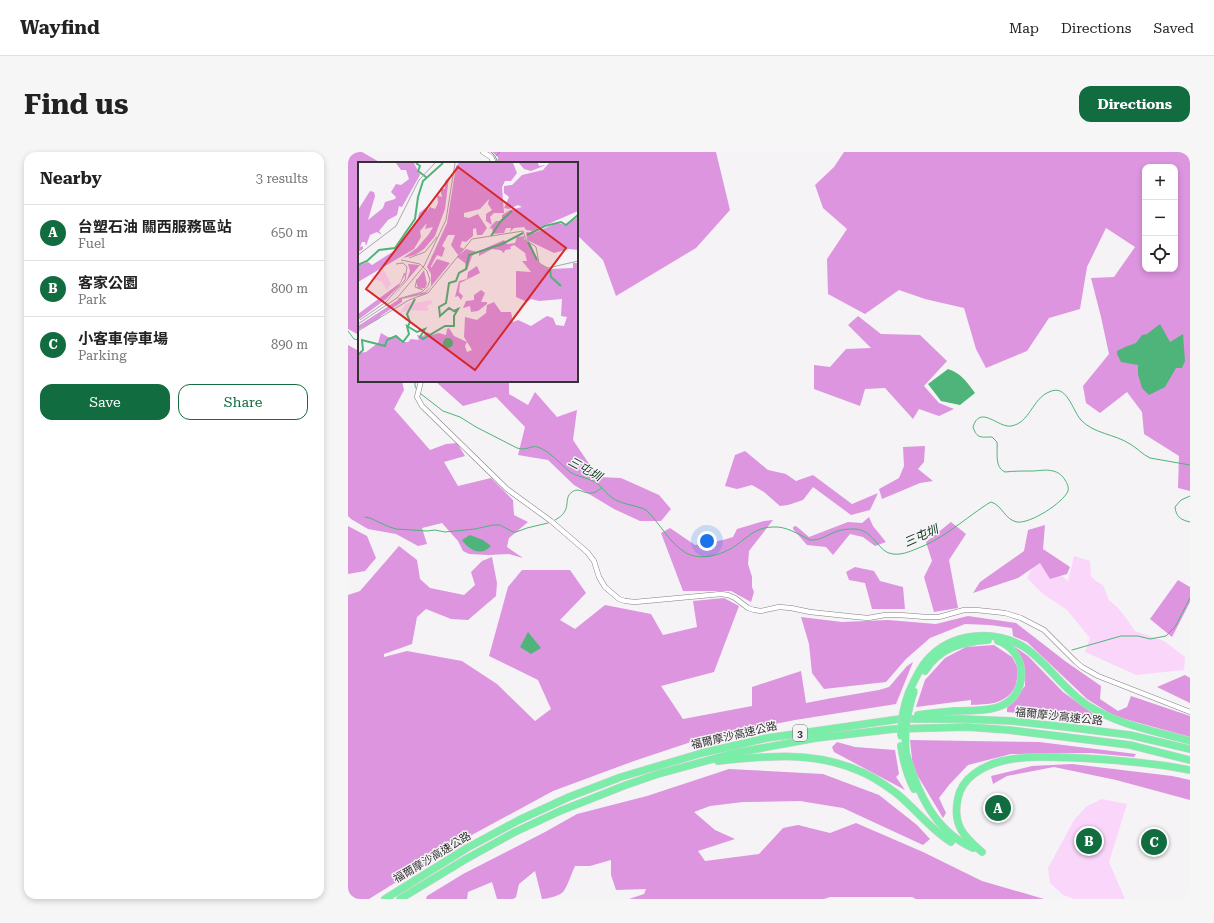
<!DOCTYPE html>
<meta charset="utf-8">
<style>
body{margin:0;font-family:"Roboto Serif","Noto Sans TC",serif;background:#f6f6f6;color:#222}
.controls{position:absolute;right:12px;top:12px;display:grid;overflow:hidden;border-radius:8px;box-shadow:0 2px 6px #0003}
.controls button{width:36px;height:36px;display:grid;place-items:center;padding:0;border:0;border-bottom:1px solid #e0e0e0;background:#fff;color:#222;font:20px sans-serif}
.you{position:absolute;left:359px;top:389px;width:14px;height:14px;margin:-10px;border:3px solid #fff;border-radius:50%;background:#1a73e8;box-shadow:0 0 0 6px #1a73e833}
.badge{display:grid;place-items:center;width:26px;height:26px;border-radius:50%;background:#116c3f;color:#fff;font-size:13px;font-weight:700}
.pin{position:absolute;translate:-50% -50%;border:2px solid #fff;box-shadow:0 1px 4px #0006}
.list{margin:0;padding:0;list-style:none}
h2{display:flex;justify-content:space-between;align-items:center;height:52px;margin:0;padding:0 16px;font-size:17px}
h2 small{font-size:13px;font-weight:400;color:#767676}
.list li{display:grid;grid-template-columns:26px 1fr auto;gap:12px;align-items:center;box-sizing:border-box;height:56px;padding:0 16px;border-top:1px solid #e0e0e0}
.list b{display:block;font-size:15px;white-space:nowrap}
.list p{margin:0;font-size:13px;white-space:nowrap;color:#767676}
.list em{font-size:13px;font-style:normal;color:#767676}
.actions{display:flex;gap:8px;padding:12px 16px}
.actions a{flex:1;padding:9px 0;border:1px solid #116c3f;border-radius:12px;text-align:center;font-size:14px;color:#116c3f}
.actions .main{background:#116c3f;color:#fff}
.icon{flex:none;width:22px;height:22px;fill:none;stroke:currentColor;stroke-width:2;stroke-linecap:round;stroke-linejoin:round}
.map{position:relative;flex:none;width:842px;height:747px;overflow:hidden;border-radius:12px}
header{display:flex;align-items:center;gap:24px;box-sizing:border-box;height:56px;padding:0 20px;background:#fff;border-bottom:1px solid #e0e0e0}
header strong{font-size:19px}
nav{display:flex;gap:22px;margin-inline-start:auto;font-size:14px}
.intro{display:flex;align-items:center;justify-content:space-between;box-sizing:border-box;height:96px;padding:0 24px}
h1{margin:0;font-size:28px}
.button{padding:10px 18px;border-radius:12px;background:#116c3f;color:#fff;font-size:14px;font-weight:700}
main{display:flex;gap:24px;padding:0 24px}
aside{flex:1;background:#fff;border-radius:12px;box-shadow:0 2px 6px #0003}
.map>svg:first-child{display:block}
.green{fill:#fad7fa}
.forest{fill:#dd95df;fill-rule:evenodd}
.water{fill:#4eb47a}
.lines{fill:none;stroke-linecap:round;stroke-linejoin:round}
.stream{stroke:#4eb47a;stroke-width:1}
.minor-casing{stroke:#838183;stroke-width:5.5}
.highway-casing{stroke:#cecece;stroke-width:8}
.minor{stroke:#fff;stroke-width:4.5}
.highway{stroke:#7aeea9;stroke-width:7}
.highway-bridge-casing{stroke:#cecece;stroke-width:8;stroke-linecap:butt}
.highway-bridge{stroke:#7aeea9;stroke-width:7}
.labels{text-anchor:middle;stroke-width:3;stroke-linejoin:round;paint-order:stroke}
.shield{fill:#f5f3f5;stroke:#6e6d6e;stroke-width:1}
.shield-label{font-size:10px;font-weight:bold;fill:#343334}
.street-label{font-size:11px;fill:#343334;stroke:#f5f3f5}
.water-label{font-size:12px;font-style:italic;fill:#0a361f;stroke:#f5f3f5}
.inset-river{fill:none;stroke:#4eb47a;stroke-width:2}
.inset-road{fill:none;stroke:#a8a6a8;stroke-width:1}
.view{fill:#d62828;fill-opacity:0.15;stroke:#d62828;stroke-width:2}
.inset-edge{fill:none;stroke:#343334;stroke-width:2}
</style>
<header>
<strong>Wayfind</strong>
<nav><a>Map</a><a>Directions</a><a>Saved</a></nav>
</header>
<div class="intro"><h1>Find us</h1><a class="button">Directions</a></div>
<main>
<aside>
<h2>Nearby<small>3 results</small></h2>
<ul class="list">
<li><span class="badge">A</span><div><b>台塑石油 關西服務區站</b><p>Fuel</p></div><em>650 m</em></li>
<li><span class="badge">B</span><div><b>客家公園</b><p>Park</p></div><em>800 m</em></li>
<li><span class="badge">C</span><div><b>小客車停車場</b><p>Parking</p></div><em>890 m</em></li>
</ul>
<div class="actions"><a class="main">Save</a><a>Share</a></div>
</aside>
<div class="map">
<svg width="842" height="747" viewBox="0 0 842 747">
<rect width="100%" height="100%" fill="#f5f3f5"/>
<g class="green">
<path d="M726,404l16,5 1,15 6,6 6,3 6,15 8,7 9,11 9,13 29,10 21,16 -1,13 -48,5 -51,-23 5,-14 -23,-28 -24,-16 -16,-16 12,-21 29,24z"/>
<path d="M754,647l25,5 -18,58 16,37h-51l-11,-4 -13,-12 -2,-15 26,-48 13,-14z"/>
</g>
<g class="forest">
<path d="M0,0h14l19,11h-22v172l-11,-6z"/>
<path d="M144,0h224l14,58 -34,38 -80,48 -13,-36 -26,-25v-72h-80l1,-6z"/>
<path d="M496,0h346v339l-12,-3 1,-32 -35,-22 -2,-22 -15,-20 -27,21 -14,-10 -3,-17 26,-32 -8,-37 -10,-39 23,-1 21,-30 -29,-19 -19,39 -7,42 -31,9 -22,33 -41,17 -10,-19 -12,-41 -39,-9 -26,-9 -34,24 -37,-20 -1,-35 20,-30 -24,-21 -8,-23 19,-18zM797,15h30v102h-30z"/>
<path d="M510,164l23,18 39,1 27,26 -23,25 15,17 15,6 -15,7 -20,-7 -6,10 -28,-31 -20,1 -5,17 -46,-17v-24l16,2 16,-18 25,-1 -23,-23z"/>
<path d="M0,193l11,6v30h43l2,9 -10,19 36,41 16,-6 11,-1 8,13 -21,6 14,24 33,-8 22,22 1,15 14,7 -19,16 -2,9 16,11 -14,-4 -21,1 -19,-1 -6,-3 -5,-10 -16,-18 -20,5 5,16 -9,2 -22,-12 -28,-5 -17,-10 -3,-3z"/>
<path d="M87,229h74v13l19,11 7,-13 22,25 20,-7 -4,30 25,37 23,1 38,17 12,14 -10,12h-21l-26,-12 -40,-24 -26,-25 -30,-5 7,-28 -29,-30 -33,9z"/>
<path d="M577,294l-1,16 -6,7 15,12 -13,2 -38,16 -3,-10 20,-11 5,-12 -1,-19z"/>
<path d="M397,299l23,19 18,4 10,7 17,-6 39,29 26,-11 -8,17 -19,5 -38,-28 -10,13 -15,5 -8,1 -16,-14 -12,-7 -15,4 -12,-3 10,-31z"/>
<path d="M521,365l4,9 13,16 -11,4 -12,-9 -13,-3 -17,21 -7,-8 -19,-2 -14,-16v-2l3,-1 13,11 39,-15 14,1z"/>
<path d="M425,368l-24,31 -1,13 4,13v10l2,5 -3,10 -20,-11h-48l-22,-58 9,-5 25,17 28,-5 10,-3 4,-8 27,-8z"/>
<path d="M603,370l15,12 -17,26 9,48 -24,4 -10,-35 8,-16 -6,-19z"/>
<path d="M697,373l-2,24 27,18 -3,7 -17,5 -10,-16 -22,15 -45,15 7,-11 44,-31 4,-21z"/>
<path d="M0,374l19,10 9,22 -11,13 -17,3z"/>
<path d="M51,394l18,14 3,19 10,9 34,7 11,-10 -4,-13 11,-11 10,-4 5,26 -1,13 -28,24 -17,-1 -25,-10 -9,8 -5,27 -28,10v3l23,-6 55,10 35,23 38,37 16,-12 -13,-29 -49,-24 19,-69 14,-17h48l16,23 -26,27 15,9 30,-24 46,9 12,21 34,-8 -4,-26 31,-3 15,8 -25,66 -53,14 22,33 69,-13v-19l49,-16 5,32 26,-5 47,-8 10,-3 18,-21 6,-4 -17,42 -101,16 -92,18 -69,23 -81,30 -83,45 -101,63h-21v-304l12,-4z"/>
<path d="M507,415l19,4 6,10 23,6 2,22h-33l-7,-26 -16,-3 -3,-8z"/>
<path d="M830,428l12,7v15l-18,35 -22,-18z"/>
<path d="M620,464l48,7 49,38 36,25 -1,13 18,12 9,-4 4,-11 59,20v21l-76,-21 -27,-17 -60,-57 -14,-6 -1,-8 -22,-3 -25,-1 -35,14 -24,21 -20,23 -62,7 -12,-16 -3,-29 -8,-27 41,5 46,-2 48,4z"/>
<path d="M646,493l18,12 7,13c-2,6 -2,14 -5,19 -10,16 -26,15 -43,16v-5l-55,7 9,-27 20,-22 21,-11z"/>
<path d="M664,493l16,11 35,36 36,26 -10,3 -82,-9v-4l18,-22v-13z"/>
<path d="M837,523l5,3v25l-33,-16z"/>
<path d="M562,588l129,2 97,12 -2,3 -43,-4 -80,1 -43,11 -19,20 -10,13 7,15 -3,5 -30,-50z"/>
<path d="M489,590l18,5 40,3 4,24 -3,3 9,13 -71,-38 -2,-5z"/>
<path d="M724,612l100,12 18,4v20l-74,-20 -62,-13 -47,9 -14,8 -2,-8 41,-10z"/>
<path d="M381,617l94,5 56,21 38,30 13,14 -7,6 -80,-37 -43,-7 -57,1 -33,4 -16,6 21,18 20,9 -37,12 7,10 54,-7 24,-26 15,-3 32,8 26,-10 67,29 59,29 62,18h-128l-4,-2h-82l-6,2h-195l15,-5 2,-5 -30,1 -5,-15v-15l-21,6h-15c-3,6 -8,22 -12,26 -4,4 -16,7 -21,7l-7,-28 -16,13 -3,13 -3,2h-16l-5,-17 -24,10 -1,7h-41l1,-3 36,-22 82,-42 32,-18 70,-18z"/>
</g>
<g class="water">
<path d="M812,172l10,18 13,-8 2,27 -3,7h-6l-11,19 -16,8 -7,-7 -4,-14v-9l-17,-3 -4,-8v-3l8,-4 11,-4 6,-8 5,-1z"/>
<path d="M600,217c13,4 19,13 27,24l-15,12 -19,-4 -13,-17z"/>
<path d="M122,383l13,5 8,6c-10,11 -22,4 -29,-6z"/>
<path d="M180,480l13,16 -10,6 -11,-7z"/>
</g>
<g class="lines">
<g class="stream">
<path d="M143,0l4,4 3,7"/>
<path d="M148,4l4,-4"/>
<path d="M0,179l6,8 5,1"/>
<path d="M67,229v5l2,4"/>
<path d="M73,242l22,17 17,6 16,10 41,21c10,3 14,-3 21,-1 13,5 22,17 32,25 7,5 16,5 23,9 8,4 13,13 21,18 10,6 22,6 32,11 14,13 23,33 40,43 15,8 36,2 49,-7 13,-9 21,-19 38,-19 13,-1 25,7 37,13 10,1 18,-6 28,-9 6,-2 12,-2 18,-2 19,2 22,24 37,25 8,1 16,-2 23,-5 22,-8 39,-22 57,-35 6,-4 12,-9 18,-12 11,3 14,18 26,20 13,2 46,-19 51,-31 1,-4 -1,-8 -3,-11 -2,-4 -7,-8 -12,-9 -7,-2 -14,0 -21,0 -9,0 -18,0 -27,1 -11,-5 -7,-20 -8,-30l-5,-5c-11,0 -15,2 -19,-10 7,-23 25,1 38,-1 19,-3 21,-27 38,-34 18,-9 23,18 32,28 13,14 34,14 49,24 7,4 12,10 20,14l40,7"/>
<path d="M842,344l-9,4 -6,7c1,10 6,13 15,15"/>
<path d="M17,365l5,1 17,8 9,3 31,2 8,-1 10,2 30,-3 18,-4h7l13,7h3l11,-4 21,-5"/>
<path d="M207,368c19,-10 7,-21 17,-28 9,-7 16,9 29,-4"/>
<path d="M724,498l49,-14h17l12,3 16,-3 9,-9 15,-29"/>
</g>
<g class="minor-casing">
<g id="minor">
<path d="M135,0l8,5 3,6"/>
<path d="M73,229l-4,16 5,9 85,83 44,32 36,31 7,9 5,16 6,10 14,12 6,2 10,1 86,-8 7,1 7,3 13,10 6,2 7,1 18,-4 12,1 19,4 47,5 11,1 17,-3h15l26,2h13l25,-7h12l29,3 16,5 23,12 32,32 6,5 16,9 92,36"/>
</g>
</g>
<g class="highway-casing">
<g id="highway">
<path d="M577,519c14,-23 37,-29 63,-31"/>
<path d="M561,540c5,-11 10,-23 18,-32 24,-28 69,-32 100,-11 22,16 37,41 60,56 31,20 68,26 103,36"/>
<path d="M570,563c13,-2 25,-3 37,-4 21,-1 47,2 60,-16 6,-8 7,-17 6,-27 -2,-12 -11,-23 -23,-27"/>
<path d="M553,594c2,15 6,29 13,43"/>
<path d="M558,601c11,38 28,78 67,95"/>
<path d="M370,609c46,-5 95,-10 139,9 14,5 27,14 39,23 19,15 34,36 55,49"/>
<path d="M634,700c-18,-15 -30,-27 -24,-54 4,-20 24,-32 44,-37 24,-6 54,-4 79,-3 36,2 73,5 109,12"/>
<path d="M37,747l82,-51 52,-28 50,-23 52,-20 81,-24 65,-15 133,-19h62l50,2 54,6 64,8 60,14"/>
<path d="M52,747l66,-40 49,-27 45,-21 66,-26 32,-11 77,-21 81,-15 78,-9 73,-2 42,3 121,15 60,15"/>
</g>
</g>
<use href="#minor" class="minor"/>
<use href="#highway" class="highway"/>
<g class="highway-bridge-casing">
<g id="highway-bridge">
<path d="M553,584c0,-16 2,-29 8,-44"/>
<path d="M558,601c-2,-23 1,-40 8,-62"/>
</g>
</g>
<use href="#highway-bridge" class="highway-bridge"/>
</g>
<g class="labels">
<rect class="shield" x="445" y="573" width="14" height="16" rx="3"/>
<g class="shield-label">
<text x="452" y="585">3</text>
</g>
<g class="street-label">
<text transform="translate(711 564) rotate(6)" y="4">福爾摩沙高速公路</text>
<text transform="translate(386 583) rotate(-13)" y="4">福爾摩沙高速公路</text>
<text transform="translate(84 705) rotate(-31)" y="4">福爾摩沙高速公路</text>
</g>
<g class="water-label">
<text transform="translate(237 317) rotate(29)" y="4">三屯圳</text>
<text transform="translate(573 384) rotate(-24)" y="4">三屯圳</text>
</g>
</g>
<g transform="translate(10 10)">
<rect width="220" height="220" fill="#f5f3f5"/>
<path d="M26,108l7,14 -4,6 -6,-9 -9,-2v-3zM56,138l1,3 16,-3 1,4 -6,2 3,3 -3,2 -15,-1 -11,3 5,-8z" fill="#fad7fa"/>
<path d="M38,1h18l6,12 -18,32 -3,-1 -2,9 -9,5 -9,11 3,4 -5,-3 -7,3 -4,11 -1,-4h-3l-2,5 3,-1v3l-5,3v-42l12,-19 4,1 1,4 -7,24 15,-12 2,-6 10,-3 1,-2 -5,-5 5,-8 5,1 8,-6 -3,-9h-5zM101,1h54l4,10 -6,8h-6l-3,6 2,26h-10l-4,4 2,8 4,-4h6v-6l8,-5 12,-3 -4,-2 -9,4 -5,-1 5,-11 -5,-4v-7l8,-1 10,-10 21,-5 6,-7h29v48l-46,20 -6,-1 -2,-3 -10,1 -4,4 1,-4h-5l-2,5 -11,1 -1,-6 -3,1 3,-4 -6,-4v-7l6,-4 -4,-6 1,-5 -9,10 -16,4v4l5,1 9,-4 9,14 -5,7h-5l-1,-7 -3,1v7l-7,6 -4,-1 -2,6 4,2 -6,6 -7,-10 4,-10h-7l-6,11 3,2 -3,9 -5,-2 -6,11v8l-4,-7 20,-44 9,-57zM161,1h19l1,3 7,-1 -15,6 -7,-2zM91,15l-4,32 -10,27 -11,13 -9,6 -12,3 14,-10 12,-14 4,-7 -8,2 2,-6 -7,8 1,6 -7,12 -56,33v-16l10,-4 4,3 25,-16 21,-29 1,-7 9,-7 -1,5 3,-4 5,2 3,-6 -1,-8 5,2 -2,-9 5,1v-8zM220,55v33l-9,-1 -15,4 -27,-13 -1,-8 8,1 23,-10 9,2zM167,74l-1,3 6,4 10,21 9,5 24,-1v-5h5v118h-220v-28l8,-1 12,-9 3,-10 7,4h10l3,5h7l3,-3 8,1 -2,-5 6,1 4,-4 5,3 7,-2 7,2 1,-6 2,-1 5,8 13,6 -2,4 2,6 5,-2 -8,-13 1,-20 12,3 9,-7 1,-8 7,-3 7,10h10l2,10 5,-2 13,6 16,-10 6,2 3,7 8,1 3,-9 -6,-1 1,-17 -23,2 -8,-2 -4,3 -11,-5v-26l15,1 -9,-11h5l-2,-8 -11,-8 -4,2 1,2 -6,1 -1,3 -4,-3 -8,-1 -13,7v-3l7,-5 18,-8 3,4 8,-1 2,-6zM108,87l11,3 -5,4 -5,14 -2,-7 -8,-6zM79,97l13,4 -25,31 -23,5v3l-20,13 -3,4 -21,11v-4l43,-28 24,-6 6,-6v-18zM50,102l12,1 -27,32 14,-18 3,-8zM119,104l3,7 -20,10 -1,9 4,4 -2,4 -3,-4 -3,1 4,-16 8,-2 1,-7zM66,108l3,14 -2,4 -7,1 -2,-8zM46,111h2l-7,13 -13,13 -28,21v-6l42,-31zM123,128l4,3 -4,9h6v2l-9,7 -7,1 -1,-6 -7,2 3,-7 8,-1v-5z" fill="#dd95df"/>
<path d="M85 181a5 5 0 1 1 10 0a5 5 0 1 1-10 0Z" fill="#4eb47a"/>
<path class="inset-river" d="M58,1l4,3 -2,5 8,6M169,73l18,-9 16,-4 5,3 12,-10M133,74l10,-15 11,-10M170,80l9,18M0,103l9,-4 12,-11 16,-2 20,-29 3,-22 5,-16 20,-18M192,107l1,8 10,9M50,164l2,-4 -3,-8 8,-15M0,193l5,-5 -1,-10 23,6 2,-6 9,-4 7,6 6,-8 -2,-8 10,6 8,-3 -5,8 3,2 22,-13h9v-10l4,-7 -4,2 -5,-3 -9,8 -1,-9 7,-4 3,-20 7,-2 3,-8 7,-4 3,-14 33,-11 21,-11"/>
<path class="inset-road" d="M0,93l38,-29 23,-46 16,-17M51,96l16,-6 12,-15M59,117l-2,8 8,3M40,137l24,-7 6,-6 2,-6 -3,-9 -7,-7 -19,-4M2,158l26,-18 19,-22 2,-13 -4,-4 -7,1M0,162l39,-26 27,-32 22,-46 9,-57M0,169l51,-31 19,-7 44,-54 51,-8 3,9 10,7 3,16 9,5 30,-7"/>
<path class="view" d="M100,5l108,81 -91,122 -109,-81z"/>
<rect width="220" height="220" class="inset-edge"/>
</g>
</svg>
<div class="controls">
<button>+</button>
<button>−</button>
<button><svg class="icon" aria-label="locate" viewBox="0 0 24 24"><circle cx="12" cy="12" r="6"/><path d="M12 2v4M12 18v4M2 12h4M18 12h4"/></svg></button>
</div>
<div class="you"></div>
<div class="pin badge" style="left:650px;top:656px">A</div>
<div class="pin badge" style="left:741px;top:689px">B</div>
<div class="pin badge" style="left:806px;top:690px">C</div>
</div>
</main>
